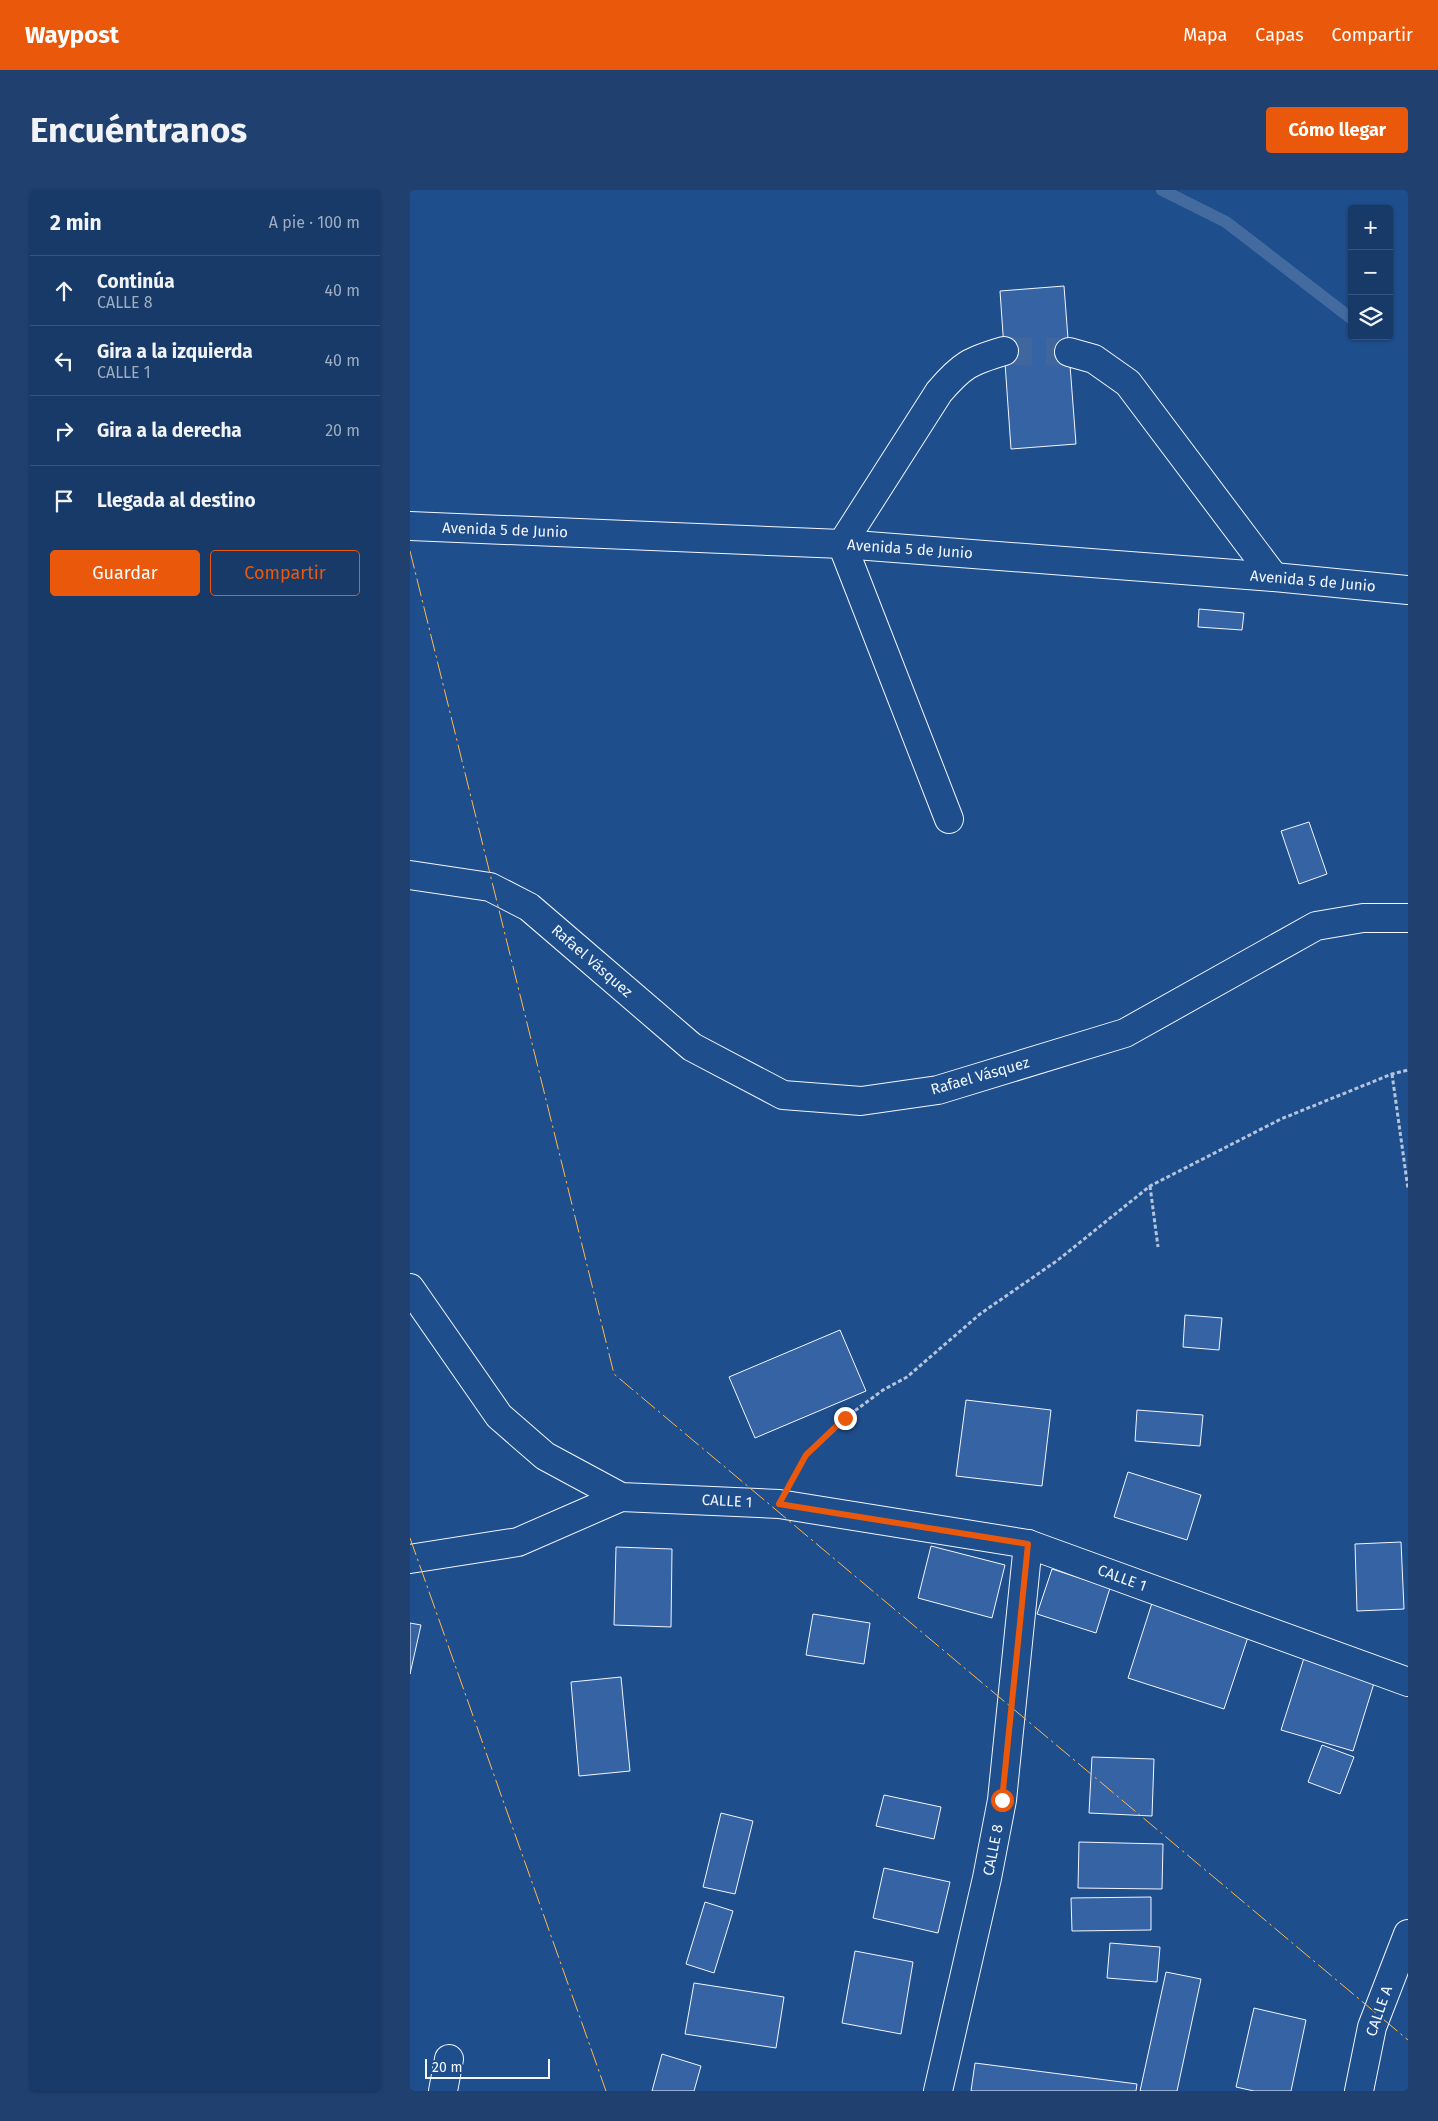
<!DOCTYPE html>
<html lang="es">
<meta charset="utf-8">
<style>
body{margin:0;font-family:"Fira Sans",sans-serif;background:#20416f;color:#f1f3f6}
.controls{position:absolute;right:15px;top:15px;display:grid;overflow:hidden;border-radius:5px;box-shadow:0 1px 4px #0004}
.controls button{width:45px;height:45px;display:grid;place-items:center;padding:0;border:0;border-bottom:1px solid #36547d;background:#173a69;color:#f1f3f6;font:25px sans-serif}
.scale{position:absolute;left:15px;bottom:12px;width:125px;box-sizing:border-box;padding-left:5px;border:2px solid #f2f6ff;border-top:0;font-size:14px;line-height:18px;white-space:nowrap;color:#f2f6ff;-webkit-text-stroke:4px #1f4e8c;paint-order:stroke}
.stop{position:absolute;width:15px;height:15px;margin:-11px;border:4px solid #ea580c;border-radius:50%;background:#fff}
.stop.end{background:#ea580c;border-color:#fff;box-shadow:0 1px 5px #0008}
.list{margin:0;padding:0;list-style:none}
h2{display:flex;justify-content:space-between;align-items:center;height:65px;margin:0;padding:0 20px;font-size:21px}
h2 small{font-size:16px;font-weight:400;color:#9eadc0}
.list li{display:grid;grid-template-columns:32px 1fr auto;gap:15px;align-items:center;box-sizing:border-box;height:70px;padding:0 20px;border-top:1px solid #36547d}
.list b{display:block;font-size:19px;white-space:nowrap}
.list p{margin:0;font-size:16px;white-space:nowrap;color:#9eadc0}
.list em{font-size:16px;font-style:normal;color:#9eadc0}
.actions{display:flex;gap:10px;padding:15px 20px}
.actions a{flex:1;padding:11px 0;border:1px solid #ea580c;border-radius:5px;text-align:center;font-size:18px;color:#ea580c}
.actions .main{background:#ea580c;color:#fff}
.icon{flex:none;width:28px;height:28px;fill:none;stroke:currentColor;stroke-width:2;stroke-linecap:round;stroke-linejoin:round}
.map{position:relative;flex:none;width:998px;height:1901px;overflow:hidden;border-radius:5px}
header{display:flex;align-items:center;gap:30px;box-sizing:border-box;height:70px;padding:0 25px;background:#ea580c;color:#fff}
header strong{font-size:24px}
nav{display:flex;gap:28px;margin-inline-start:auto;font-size:18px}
.intro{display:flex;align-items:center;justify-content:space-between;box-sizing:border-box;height:120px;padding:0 30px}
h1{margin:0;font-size:35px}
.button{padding:12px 22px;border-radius:5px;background:#ea580c;color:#fff;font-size:18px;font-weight:700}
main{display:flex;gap:30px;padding:0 30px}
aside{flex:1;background:#173a69;border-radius:5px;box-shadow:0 1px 4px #0004}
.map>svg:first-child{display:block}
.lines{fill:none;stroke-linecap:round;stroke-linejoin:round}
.stream{stroke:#446ba0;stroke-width:12}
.building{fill:#3563a3;stroke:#f2f6ff}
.minor-tunnel{stroke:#3f679d;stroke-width:28;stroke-dasharray:28 14;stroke-linecap:butt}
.minor-casing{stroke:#f2f6ff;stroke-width:30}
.major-casing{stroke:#f2f6ff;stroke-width:30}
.path{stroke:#b3c4dc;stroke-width:3;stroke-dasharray:4 2.5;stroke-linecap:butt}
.minor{stroke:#1f4e8c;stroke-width:28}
.major{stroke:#1f4e8c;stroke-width:28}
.power{stroke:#ffb74d;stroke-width:1;stroke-dasharray:18 4 2.5 4;stroke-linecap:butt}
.route{stroke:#ea580c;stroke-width:6}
.labels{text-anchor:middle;stroke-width:4;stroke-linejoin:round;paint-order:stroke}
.street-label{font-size:15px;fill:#f2f6ff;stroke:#1f4e8c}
</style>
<header>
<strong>Waypost</strong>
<nav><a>Mapa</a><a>Capas</a><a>Compartir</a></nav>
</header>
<div class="intro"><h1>Encuéntranos</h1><a class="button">Cómo llegar</a></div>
<main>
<aside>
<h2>2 min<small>A pie · 100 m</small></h2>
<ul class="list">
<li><svg class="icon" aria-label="ahead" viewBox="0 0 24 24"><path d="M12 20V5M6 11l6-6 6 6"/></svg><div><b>Continúa</b><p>CALLE 8</p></div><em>40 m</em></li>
<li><svg class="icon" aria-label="left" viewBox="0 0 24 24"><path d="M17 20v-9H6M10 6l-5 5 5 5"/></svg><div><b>Gira a la izquierda</b><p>CALLE 1</p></div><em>40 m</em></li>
<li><svg class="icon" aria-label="right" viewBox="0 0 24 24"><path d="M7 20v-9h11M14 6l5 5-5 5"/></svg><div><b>Gira a la derecha</b></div><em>20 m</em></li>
<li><svg class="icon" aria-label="arrive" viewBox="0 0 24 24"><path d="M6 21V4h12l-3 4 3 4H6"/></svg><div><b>Llegada al destino</b></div></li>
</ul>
<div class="actions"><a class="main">Guardar</a><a>Compartir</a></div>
</aside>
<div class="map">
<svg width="998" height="1901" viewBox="0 0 998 1901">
<rect width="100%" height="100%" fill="#1f4e8c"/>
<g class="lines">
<path class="stream" d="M752,0l64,32 126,97"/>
</g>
<g class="building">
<path d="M654,96l12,158 -65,5 -11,-158z"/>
<path d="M789,419l45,4 -2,17 -44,-3z"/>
<path d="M899,632l18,52 -28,10 -18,-53z"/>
<path d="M775,1125l37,3 -3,32 -36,-3z"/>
<path d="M430,1140l26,61 -111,47 -26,-61z"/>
<path d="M556,1210l85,10 -9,76 -86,-10z"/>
<path d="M727,1220l66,5 -3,31 -65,-5z"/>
<path d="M718,1282l73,23 -14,45 -73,-23z"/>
<path d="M991,1352l3,67 -47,2 -2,-67z"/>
<path d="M521,1356l74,19 -13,53 -74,-20z"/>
<path d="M206,1357l56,2 -1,78 -57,-2z"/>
<path d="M642,1379l58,19 -14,45 -59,-19z"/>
<path d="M742,1413l97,31 -25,75 -96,-31z"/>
<path d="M403,1424l57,9 -6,41 -58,-9z"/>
<path d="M0,1433l11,2 -11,49z"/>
<path d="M894,1468l71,22 -22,71 -72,-21z"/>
<path d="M211,1487l9,94 -51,5 -8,-94z"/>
<path d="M912,1555l32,12 -14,37 -32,-12z"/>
<path d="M682,1567l62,2 -2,57 -63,-3z"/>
<path d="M474,1605l57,12 -7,32 -58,-13z"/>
<path d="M311,1623l32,8 -18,73 -32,-7z"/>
<path d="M669,1652l84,2 -1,45 -84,-1z"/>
<path d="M474,1678l66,14 -12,51 -65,-15z"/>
<path d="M741,1707v33l-79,1 -1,-33z"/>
<path d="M295,1712l28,9 -19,62 -28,-9z"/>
<path d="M700,1753l50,4 -3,35 -50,-4z"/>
<path d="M445,1761l58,11 -12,72 -59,-11z"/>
<path d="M756,1782l35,7 -24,112h-37z"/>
<path d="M284,1793l90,14 -8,51 -91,-14z"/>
<path d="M844,1818l52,12 -15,71h-37l-18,-4z"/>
<path d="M252,1864l39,12 -7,25h-42z"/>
<path d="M565,1873l162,21 -1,7h-165z"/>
</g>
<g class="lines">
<path class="minor-tunnel" d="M594,161l65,1"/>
<g class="minor-casing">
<g id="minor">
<path d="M659,162l25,7 34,24 146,194"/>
<path d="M539,629l-107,-275 97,-152c23,-27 31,-31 65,-41"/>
<path d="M0,685l80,12 39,20 163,140 91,48 78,6 77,-11 187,-57 191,-107 47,-8h45"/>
<path d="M0,1098l89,128 46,40 76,41 158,7 249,40 380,138"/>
<path d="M0,1369l108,-17 103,-45"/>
<path d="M33,1901l6,-32"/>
<path d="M528,1901l49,-213 15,-78 26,-256"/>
<path d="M949,1901l13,-64 36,-93"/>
</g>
</g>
<g class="major-casing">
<path id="major" d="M0,336l432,18 432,33 134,13"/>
</g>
<g class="path">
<path d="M982,884l16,115"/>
<path d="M740,996l8,61"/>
<path d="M387,1281l9,-16 39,-37 38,-28 24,-13 73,-63 78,-54 92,-74 131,-67 111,-45 16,-4"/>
</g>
<use href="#minor" class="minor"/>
<use href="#major" class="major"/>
<g class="power">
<path d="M0,361l204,823 794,666"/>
<path d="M0,1348l196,553"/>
</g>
</g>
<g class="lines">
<path class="route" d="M435,1228l-39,37 -27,49 249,40 -26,256"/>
</g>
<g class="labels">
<g class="street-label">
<text transform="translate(95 340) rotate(2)" y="5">Avenida 5 de Junio</text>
<text transform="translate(500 359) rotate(4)" y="5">Avenida 5 de Junio</text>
<text transform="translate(903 391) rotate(5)" y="5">Avenida 5 de Junio</text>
<text transform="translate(182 771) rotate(41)" y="5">Rafael Vásquez</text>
<text transform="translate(570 886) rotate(-16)" y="5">Rafael Vásquez</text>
<text transform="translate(317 1311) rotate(3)" y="5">CALLE 1</text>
<text transform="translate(712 1388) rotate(20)" y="5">CALLE 1</text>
<text transform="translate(583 1660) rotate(-79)" y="5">CALLE 8</text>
<text transform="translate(969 1821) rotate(-71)" y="5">CALLE A</text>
</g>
</g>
</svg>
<div class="controls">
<button>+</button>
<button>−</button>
<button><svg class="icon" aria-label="layers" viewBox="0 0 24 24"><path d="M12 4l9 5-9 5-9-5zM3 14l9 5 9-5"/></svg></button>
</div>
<div class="scale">20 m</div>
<div class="stop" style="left:592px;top:1610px"></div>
<div class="stop end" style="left:435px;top:1228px"></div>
</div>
</main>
